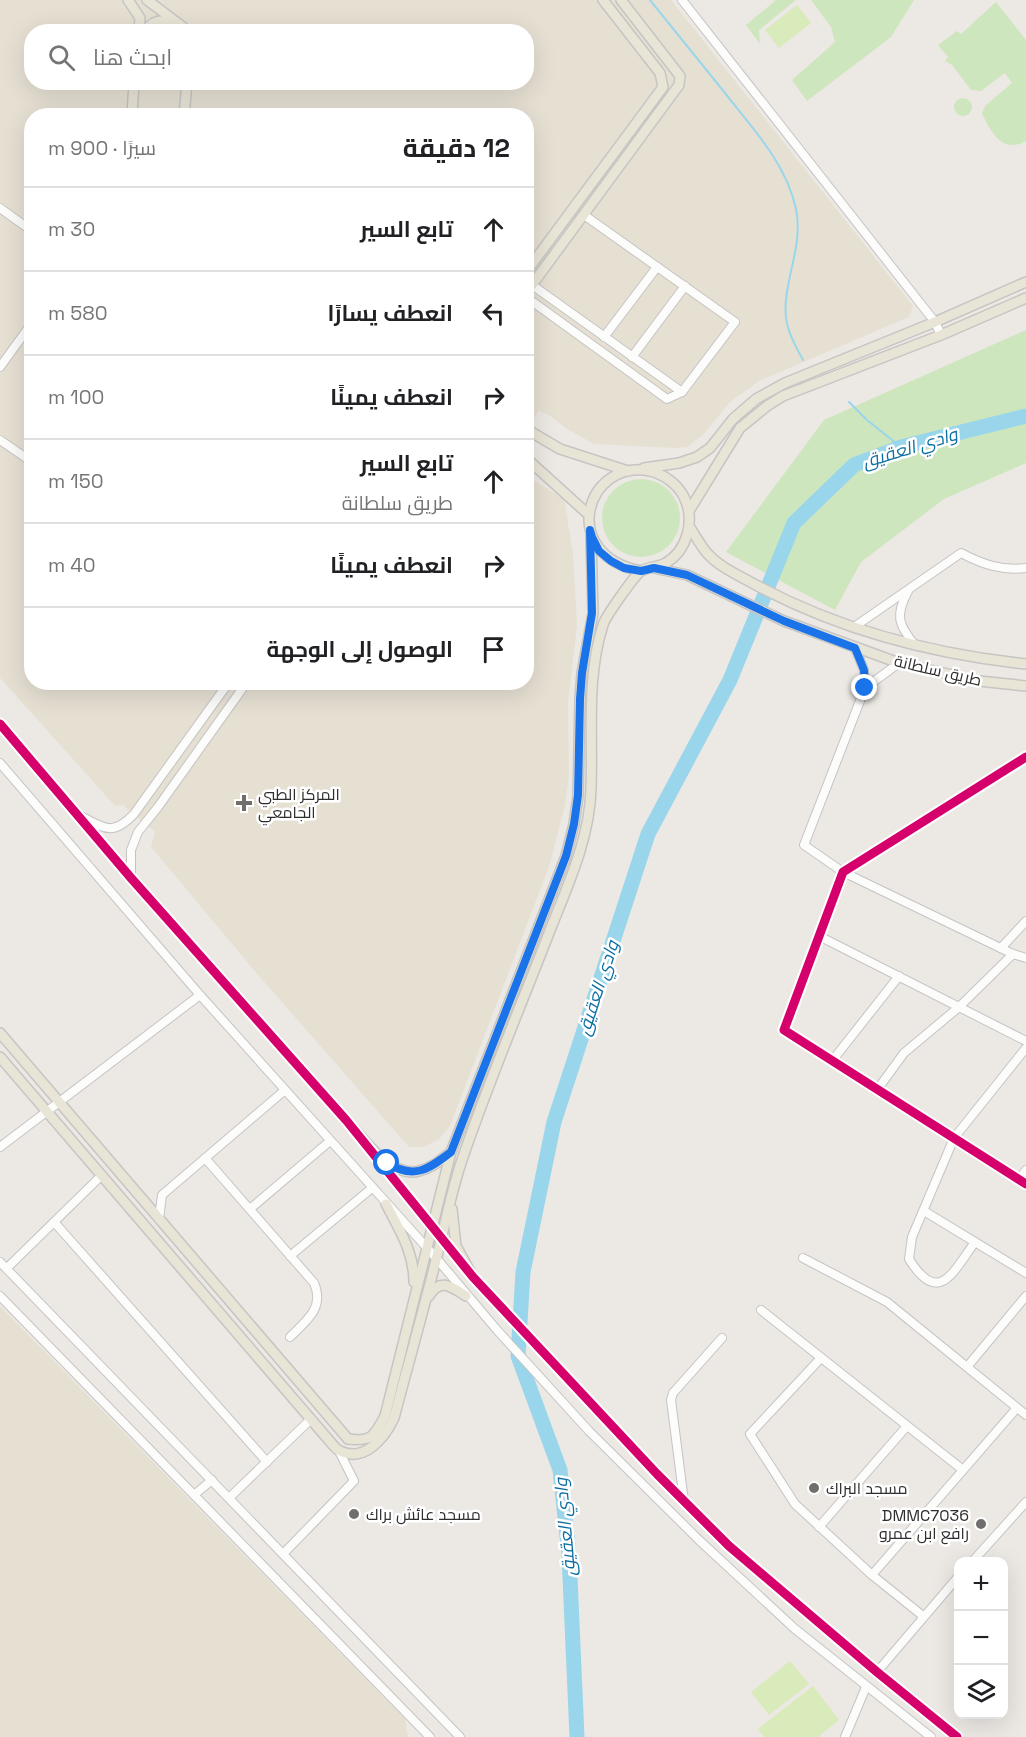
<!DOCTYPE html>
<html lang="ar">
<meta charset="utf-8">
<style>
body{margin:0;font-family:"Space Grotesk",Cairo,sans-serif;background:#f2f2f2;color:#202124;direction:rtl}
.controls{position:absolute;right:18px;bottom:18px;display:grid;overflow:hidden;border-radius:12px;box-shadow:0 6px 24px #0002}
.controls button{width:54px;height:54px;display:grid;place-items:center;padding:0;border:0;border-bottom:2px solid #e0e0e0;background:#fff;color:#202124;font:30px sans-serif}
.stop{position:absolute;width:18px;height:18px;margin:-14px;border:4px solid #1a73e8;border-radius:50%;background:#fff}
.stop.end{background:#1a73e8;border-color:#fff;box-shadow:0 2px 6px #0008}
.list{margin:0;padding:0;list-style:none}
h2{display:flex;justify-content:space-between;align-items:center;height:78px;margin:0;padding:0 24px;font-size:26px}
h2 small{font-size:20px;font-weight:400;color:#757577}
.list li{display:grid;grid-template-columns:39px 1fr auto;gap:18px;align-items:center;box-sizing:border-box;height:84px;padding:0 24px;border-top:2px solid #e0e0e0}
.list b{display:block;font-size:22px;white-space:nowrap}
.list p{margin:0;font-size:20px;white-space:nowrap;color:#757577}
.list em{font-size:20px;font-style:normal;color:#757577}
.icon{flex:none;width:33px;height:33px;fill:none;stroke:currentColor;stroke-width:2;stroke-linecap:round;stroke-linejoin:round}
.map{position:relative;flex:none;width:1026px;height:1737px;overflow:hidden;direction:ltr}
.search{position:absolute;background:#fff;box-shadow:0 6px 24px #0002;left:24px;top:24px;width:510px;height:66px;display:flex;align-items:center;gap:15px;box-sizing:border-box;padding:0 21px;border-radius:24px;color:#757577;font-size:22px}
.panel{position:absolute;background:#fff;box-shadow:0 6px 24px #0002;left:24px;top:108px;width:510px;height:582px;border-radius:24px;direction:rtl}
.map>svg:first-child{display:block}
.education{fill:#e6e0d3;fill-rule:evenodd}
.green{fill:#cee6be}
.pitch{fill:#d9eabb}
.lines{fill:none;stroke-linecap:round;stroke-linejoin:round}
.stream{stroke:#99d6ec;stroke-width:2}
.river{stroke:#99d6ec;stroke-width:15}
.minor-casing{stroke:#c5c4c5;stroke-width:10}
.major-casing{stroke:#c6c5c4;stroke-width:12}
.minor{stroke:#fcfcfb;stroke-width:8}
.major{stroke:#e8e4d6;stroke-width:9}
.cycleway-casing{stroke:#fff;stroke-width:13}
.cycleway{stroke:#d6006c;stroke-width:9}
.route{stroke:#1a73e8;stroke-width:8}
.poi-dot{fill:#706f6e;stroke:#fff;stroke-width:2}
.labels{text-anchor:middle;stroke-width:5;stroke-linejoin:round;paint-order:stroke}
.street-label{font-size:16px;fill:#2e2e2e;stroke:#fff}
.poi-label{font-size:16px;fill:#2e2e2e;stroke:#fff;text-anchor:start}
.water-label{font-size:18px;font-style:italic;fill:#0d6fa3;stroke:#fff}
</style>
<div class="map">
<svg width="1026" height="1737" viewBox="0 0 1026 1737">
<rect width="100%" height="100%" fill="#ece8e4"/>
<g class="education">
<path d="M0,0h671l242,306 -4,11 -150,64 -29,21 -27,33 -16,12 -12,1 -81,-4 -27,-15 -18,-14 -10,-4 -12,18 -1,-313h-494v566h494l1,-201h8l29,18 9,55 4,72 -9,76 1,74 -4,29 -15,59 -100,262 -11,13 -15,8h-15l-150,-171 -108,-129 4,-15 -32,-27 -8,1 -115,-128zM32,32h494v50h-494z"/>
<path d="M0,1306l405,413 3,18h-408z"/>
</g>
<g class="green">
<path d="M776,0h20l-37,30 1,14 -14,-19z"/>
<path d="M811,0h103l-23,37 -84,64 -15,-21 43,-38 -4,-15z"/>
<path d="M996,2l30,38v101c-24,13 -34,-8 -44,-27l3,-8 27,-23 -7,-10 -24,18 -10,-1 -19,-25 -7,-4 3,-4 -10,-12 19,-14 4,3z"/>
<circle cx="963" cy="107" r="9"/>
<path d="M1026,330v133l-82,36 -83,63 -26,48 -109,-58 98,-132z"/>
<circle cx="641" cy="518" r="39"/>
</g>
<g class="pitch">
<path d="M797,5l14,18 -32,25 -14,-18z"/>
<path d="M790,1661l19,23 -40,31 -18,-23z"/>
<path d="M813,1686l26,34 -21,17h-54l-6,-8z"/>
</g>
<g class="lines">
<g class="stream">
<path d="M650,0c25,31 50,62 75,93 28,36 61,70 71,116 8,38 -14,74 -10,109 2,15 10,29 17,42"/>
<path d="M849,402l18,18 34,27"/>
</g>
<path class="river" d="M577,1737l-8,-182 -9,-85 -42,-114 5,-84 31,-150 94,-288 82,-154 64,-157 60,-58 47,-18 125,-31"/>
<g class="minor-casing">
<g id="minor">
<path d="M682,0l253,322 6,13"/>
<path d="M0,208l32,23"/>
<path d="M532,285l150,107 53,-70 -151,-107"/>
<path d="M526,297l141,102 15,-7"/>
<path d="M604,337l53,-70"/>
<path d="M632,357l53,-71"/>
<path d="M0,367l32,-44"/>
<path d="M0,440l32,22"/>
<path d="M908,591c-13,24 -10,34 7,54"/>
<path d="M854,627l107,-74c21,11 40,18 65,15"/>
<path d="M855,648l9,22 1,18 -61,157 39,27 170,82 13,4"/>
<path d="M865,688l34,-25"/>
<path d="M0,724l131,154 218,246"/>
<path d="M1026,757l-183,115 -59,158 242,154"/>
<path d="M0,763l200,232 237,264 60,71 92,101 110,109 96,89 136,108"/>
<path d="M81,816c24,13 32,20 53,-2l95,-132"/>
<path d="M131,878v-28l7,-18 20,-25 89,-125"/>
<path d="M819,936l207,105"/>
<path d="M1001,948l25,-27"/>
<path d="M832,1061l67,-85"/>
<path d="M877,1090l27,-37 55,-46 54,-53"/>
<path d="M0,1147l200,-152"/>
<path d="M374,1155l88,109"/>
<path d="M205,1158l109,125c11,25 -8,38 -24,54"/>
<path d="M1019,1179l7,-9"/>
<path d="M250,1209l80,-68"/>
<path d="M924,1211l102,62"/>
<path d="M159,1219l3,-24 123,-105"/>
<path d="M54,1222l213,240"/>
<path d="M975,1242c-22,30 -36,65 -66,17l3,-22 42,-99 72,-90"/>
<path d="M290,1256l82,-68"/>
<path d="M803,1258l84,44 139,113"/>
<path d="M0,1262l460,475"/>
<path d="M7,1268l95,-93"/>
<path d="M470,1274l187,200 72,72 148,126 80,65"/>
<path d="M0,1296l430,441"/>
<path d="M761,1310l202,160"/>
<path d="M820,1359l-70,75 45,70 77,71 51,41"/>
<path d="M967,1367l59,-71"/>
<path d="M194,1495l18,-15"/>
<path d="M229,1498l82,-79"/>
<path d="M684,1501l-13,-101 2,-7 49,-55"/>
<path d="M819,1527l88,-101"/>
<path d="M283,1554l71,-73 -15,-30"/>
<path d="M972,1562l54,-60"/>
<path d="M872,1575l144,-166"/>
<path d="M877,1672l81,-95"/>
<path d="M845,1737l21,-50"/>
</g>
</g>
<g class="major-casing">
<g id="major">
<path d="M128,0l12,18 -1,14"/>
<path d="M147,0l36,27 3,5"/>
<path d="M144,32c8,-11 17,-14 29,-9"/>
<path d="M132,116l2,-34"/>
<path d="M184,116l3,-34"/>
<path d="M526,272l137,-185 -3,-14 -57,-73"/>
<path d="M526,293l153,-208 1,-9 -59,-76"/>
<path d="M526,429l34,20 68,22"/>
<path d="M526,458l63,57"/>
<path d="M644,468l35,-5 18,-6 13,-9 23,-29 23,-20 29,-16 150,-61 91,-40"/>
<path d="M689,511l51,-83 27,-22 16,-10 158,-61 85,-37"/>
<path d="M689,526c6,9 11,19 18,27 12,14 33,23 49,32 84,45 176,69 270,79"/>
<path d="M654,568l33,7 97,46 115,42 80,18 47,5"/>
<path d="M0,1033l348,406c24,3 26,-3 37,-23l66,-264 115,-296 8,-32 4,-28 2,-97 2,-26 11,-60 -2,-75"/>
<path d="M0,1057l327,381c4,4 8,11 13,13 25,12 45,-14 54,-33 14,-53 29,-106 42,-158 9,-34 15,-68 26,-100 26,-77 58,-152 87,-227 18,-46 41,-94 42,-145 2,-54 -5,-110 12,-163 2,-8 32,-50 38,-54 6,-4 16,-4 23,-7 24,-13 32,-45 19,-69 -7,-12 -20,-21 -33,-24 -64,-13 -93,84 -9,100"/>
<path d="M346,1120c17,18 45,59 73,51 13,-3 22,-11 32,-19"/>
<path d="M386,1204c13,25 28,48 28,78"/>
<path d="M452,1209l4,37 17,31"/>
<path d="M429,1296c11,-19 23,-9 37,0"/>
</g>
</g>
<use href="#minor" class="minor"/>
<use href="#major" class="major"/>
<g class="cycleway-casing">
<g id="cycleway">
<path d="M0,724l131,154 215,242 127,157 184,197 72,72 148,126 80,65"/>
<path d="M1026,757l-183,115 -59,158 242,154"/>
</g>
</g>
<use href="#cycleway" class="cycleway"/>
</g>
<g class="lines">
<path class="route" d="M387,1163c27,17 42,6 64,-11l115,-296 8,-32 4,-29 2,-96 2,-26 10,-60 -2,-83 2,7 7,14 12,10 13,7 17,3 13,-3 33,7 97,46 71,27 9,22 1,18"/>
</g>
<g class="poi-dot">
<path d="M241 794h6v6h6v6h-6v6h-6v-6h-6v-6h6z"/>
<circle cx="814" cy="1488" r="6"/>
<circle cx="354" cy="1514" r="6"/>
<circle cx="981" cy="1524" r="6"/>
</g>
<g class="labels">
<g class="street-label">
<text transform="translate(938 670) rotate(13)" y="6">طريق سلطانة</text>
</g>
<g class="poi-label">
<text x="258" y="800">المركز الطبي<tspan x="258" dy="18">الجامعي</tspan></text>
<text x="826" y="1494">مسجد البراك</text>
<text x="366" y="1520">مسجد عائش براك</text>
<text x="969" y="1521" text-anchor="end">DMMC7036<tspan x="969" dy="18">رافع ابن عمرو</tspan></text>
</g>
<g class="water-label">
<text transform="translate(910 448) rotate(-17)" y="6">وادي العقيق</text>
<text transform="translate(598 988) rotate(-72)" y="6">وادي العقيق</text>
<text transform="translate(565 1527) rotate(-95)" y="6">وادي العقيق</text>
</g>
</g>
</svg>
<div class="controls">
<button>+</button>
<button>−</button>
<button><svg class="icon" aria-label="layers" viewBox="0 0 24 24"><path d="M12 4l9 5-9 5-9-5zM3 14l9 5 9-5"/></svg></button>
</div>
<div class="stop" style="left:387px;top:1163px"></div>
<div class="stop end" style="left:865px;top:688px"></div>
<div class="search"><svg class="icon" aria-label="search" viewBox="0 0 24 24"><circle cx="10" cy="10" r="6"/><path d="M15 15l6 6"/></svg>ابحث هنا</div>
<section class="panel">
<h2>12 دقيقة<small>سيرًا · 900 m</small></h2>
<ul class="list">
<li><svg class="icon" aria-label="ahead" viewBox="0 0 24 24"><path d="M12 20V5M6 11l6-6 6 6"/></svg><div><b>تابع السير</b></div><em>30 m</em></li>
<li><svg class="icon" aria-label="left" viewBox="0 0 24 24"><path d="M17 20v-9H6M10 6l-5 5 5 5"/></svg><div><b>انعطف يسارًا</b></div><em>580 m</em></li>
<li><svg class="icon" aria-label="right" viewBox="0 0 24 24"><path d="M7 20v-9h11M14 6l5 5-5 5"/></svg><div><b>انعطف يمينًا</b></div><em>100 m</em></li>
<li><svg class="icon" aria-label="ahead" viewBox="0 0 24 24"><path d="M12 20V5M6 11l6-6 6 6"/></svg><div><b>تابع السير</b><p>طريق سلطانة</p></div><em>150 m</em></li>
<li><svg class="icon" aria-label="right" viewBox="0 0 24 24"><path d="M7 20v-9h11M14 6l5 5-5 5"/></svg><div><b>انعطف يمينًا</b></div><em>40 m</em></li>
<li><svg class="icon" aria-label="arrive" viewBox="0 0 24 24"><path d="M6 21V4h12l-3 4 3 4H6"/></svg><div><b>الوصول إلى الوجهة</b></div></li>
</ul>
</section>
</div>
